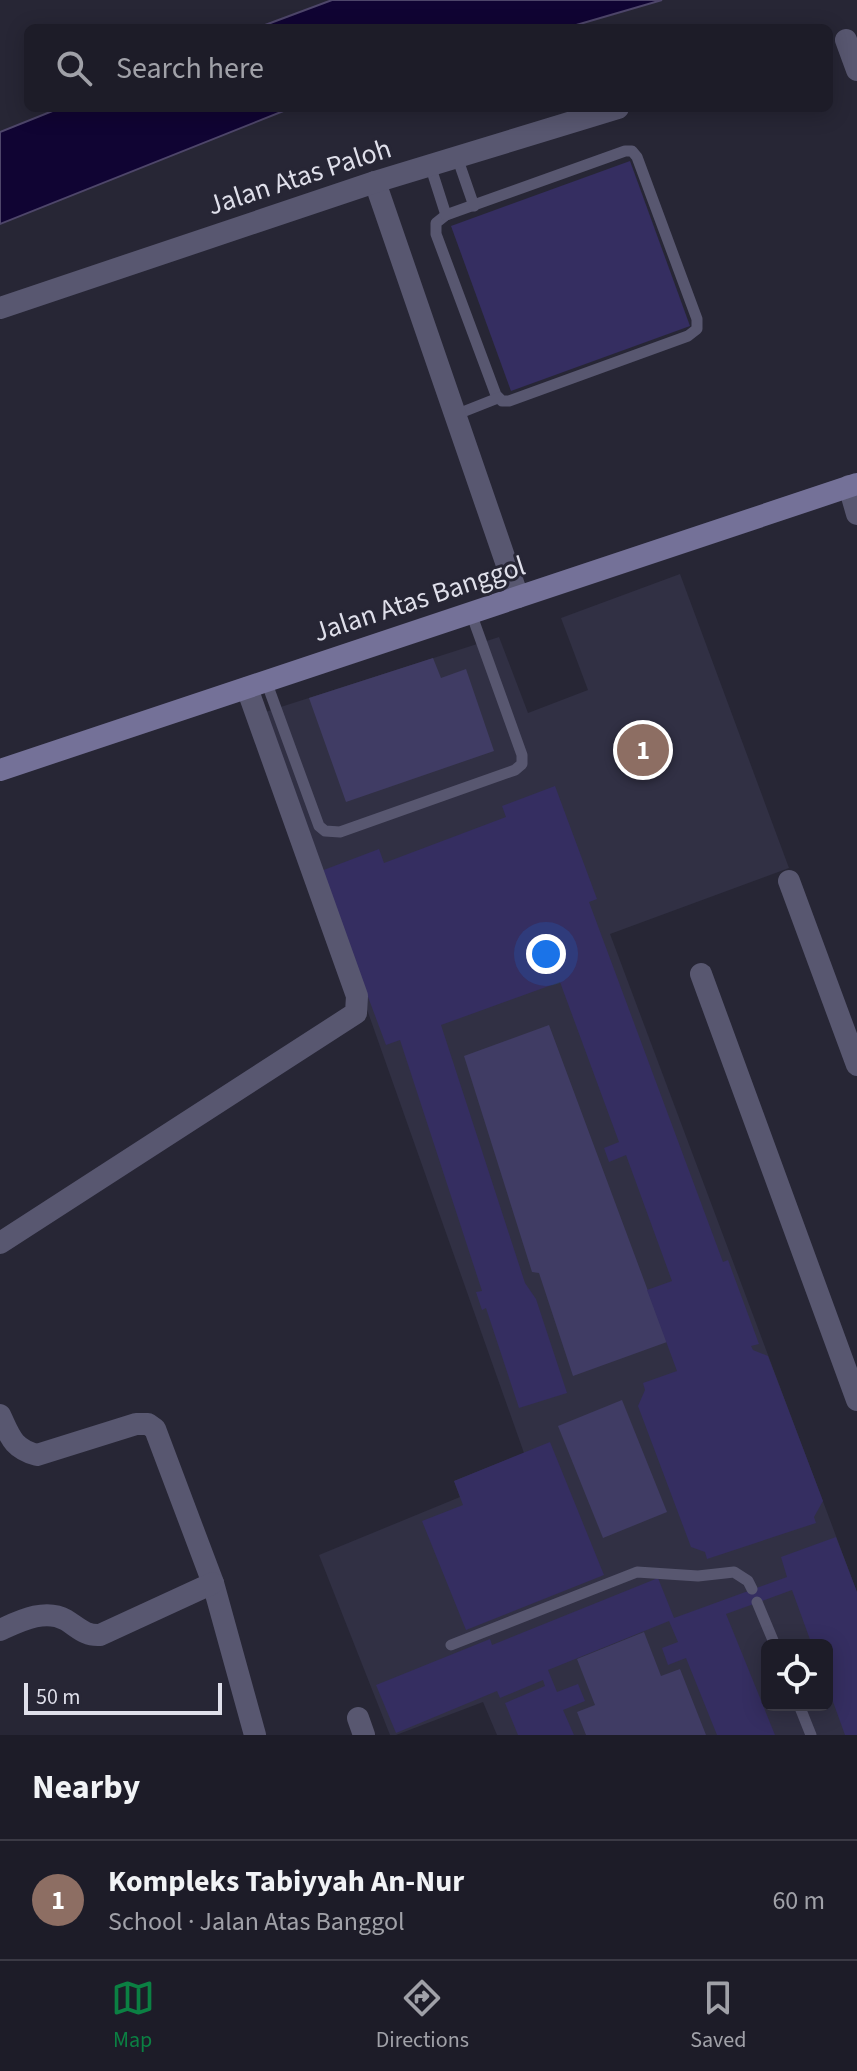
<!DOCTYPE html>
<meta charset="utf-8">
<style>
body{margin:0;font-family:"Source Sans 3",sans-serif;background:#2a2934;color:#f1f3f6}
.controls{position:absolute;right:24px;bottom:24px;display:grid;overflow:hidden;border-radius:12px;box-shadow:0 4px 20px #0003}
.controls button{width:72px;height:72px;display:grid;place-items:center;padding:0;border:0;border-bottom:2px solid #3b3a45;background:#1d1c28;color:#f1f3f6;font:40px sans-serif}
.scale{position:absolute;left:24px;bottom:20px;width:198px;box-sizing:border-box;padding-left:8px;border:4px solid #dfdfea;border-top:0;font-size:22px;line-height:28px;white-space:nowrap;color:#dfdfea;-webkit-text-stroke:6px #272635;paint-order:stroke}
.you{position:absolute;left:546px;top:954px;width:28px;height:28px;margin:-20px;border:6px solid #fff;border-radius:50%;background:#1a73e8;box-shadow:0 0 0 12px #1a73e833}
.badge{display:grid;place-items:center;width:52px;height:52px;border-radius:50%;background:#0b8043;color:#fff;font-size:26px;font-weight:700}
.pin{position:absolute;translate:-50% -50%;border:4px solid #fff;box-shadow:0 2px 8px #0006}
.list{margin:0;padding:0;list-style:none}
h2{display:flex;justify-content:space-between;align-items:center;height:104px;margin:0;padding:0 32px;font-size:34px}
h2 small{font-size:26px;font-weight:400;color:#a0a1a8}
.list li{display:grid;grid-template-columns:52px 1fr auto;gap:24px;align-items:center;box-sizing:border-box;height:120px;padding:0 32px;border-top:2px solid #3b3a45}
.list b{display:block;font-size:30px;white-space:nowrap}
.list p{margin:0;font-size:26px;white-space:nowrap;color:#a0a1a8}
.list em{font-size:26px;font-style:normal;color:#a0a1a8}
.icon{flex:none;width:44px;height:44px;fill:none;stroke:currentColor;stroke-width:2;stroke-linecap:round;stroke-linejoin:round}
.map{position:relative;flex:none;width:857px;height:1735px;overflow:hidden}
.search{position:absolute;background:#1d1c28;box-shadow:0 4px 20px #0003;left:24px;right:24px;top:24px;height:88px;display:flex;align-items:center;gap:20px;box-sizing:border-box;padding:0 28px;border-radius:12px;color:#a0a1a8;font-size:30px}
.sheet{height:224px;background:#1d1c28}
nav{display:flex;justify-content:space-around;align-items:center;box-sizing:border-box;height:112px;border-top:2px solid #3b3a45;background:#1d1c28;font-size:22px;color:#a0a1a8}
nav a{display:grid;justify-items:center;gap:4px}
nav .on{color:#0b8043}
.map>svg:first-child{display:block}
.built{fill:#313044;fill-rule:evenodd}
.green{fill:#403c64}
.water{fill:#100433;stroke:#4e466a;stroke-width:2}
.building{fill:#352e61}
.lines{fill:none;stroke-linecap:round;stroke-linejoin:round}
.service{stroke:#585770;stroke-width:11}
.minor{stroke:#585770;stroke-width:22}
.secondary{stroke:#747198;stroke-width:22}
.labels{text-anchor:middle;stroke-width:6;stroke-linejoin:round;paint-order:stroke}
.street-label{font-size:28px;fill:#dfdfea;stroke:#272635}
</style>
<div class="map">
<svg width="857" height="1735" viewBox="0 0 857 1735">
<rect width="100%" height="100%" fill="#272635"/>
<path class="built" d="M680,574l109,294 -179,66 247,658v143h-360l-14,-33 -87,33h-6l-71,-180 141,-58 -6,-16 70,-28 -262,-740 237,-76 29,76 60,-23 -27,-72zM767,1645h60v60h-60z"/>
<g class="green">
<path d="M433,658l8,20 25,-9 28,82 -148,51 -37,-104z"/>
<path d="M549,1025l118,317 -94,34 -34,-103 -7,-1 -68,-216z"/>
<path d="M622,1400l45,112 -64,26 -45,-112z"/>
<path d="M644,1632l17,44 19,-7 26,66h-120l-9,-23 18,-7 -18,-46z"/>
</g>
<g class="water">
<path d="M332,0h330l-96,28h-309z"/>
<path d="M60,108h231l-291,116v-92z"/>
</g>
<g class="building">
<path d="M630,161l60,165 -179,65 -60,-165z"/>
<path d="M555,786l42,113 -8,3 134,360 5,-2 31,84 -8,2 2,4 15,6 55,145 -9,16 2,6 -109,36 -2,-7 -14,-5 -53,-141 7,-16 -2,-7 34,-12 -30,-81 25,-9 -46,-126 -17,7 -5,-14 15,-6 -59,-160 -119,43 84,258 11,16 31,94 -48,15 -33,-100 -4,2 -6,-18 6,-1 -82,-251 -14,5 -65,-174 58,-22 5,14 122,-46 -4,-11z"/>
<path d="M550,1442l54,133 -138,55 -44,-109 41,-16 -9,-24z"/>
<path d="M836,1537l21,55v143h-12l-18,-50v-40h-15l-20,-55 -66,24 49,121h-58l-31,-77 -18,7 -6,-17 16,-6 -9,-21 -121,49 9,22 21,-8 7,17 -22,9 11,25h-56l-13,-32 40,-17 -2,-6 -43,18 -3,-7 -101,42 -20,-48 114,-46 2,6 166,-67 16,40 113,-41 -6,-20z"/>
</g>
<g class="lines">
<g class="service">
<path d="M625,151h7l5,6 60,162v10l-9,7 -179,65h-7l-6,-6 -60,-161v-11l10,-8z"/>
<path d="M457,157l17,49"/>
<path d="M430,165l16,50"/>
<path d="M455,415l43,-17"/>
<path d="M266,681l53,145 6,5 15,1 175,-62 7,-6v-9l-51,-142"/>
<path d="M757,1602l18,43"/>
<path d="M451,1645l186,-73 61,4 36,-4 14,9 4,8"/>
<path d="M799,1705l12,30"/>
</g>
<g class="minor">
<path d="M846,40l11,30"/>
<path d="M375,182l143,415"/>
<path d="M0,308l375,-126 243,-74"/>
<path d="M849,486l8,28"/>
<path d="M789,881l68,184"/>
<path d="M701,974l156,426"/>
<path d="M0,1243l356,-230 1,-17 -110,-308"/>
<path d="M0,1415c10,21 12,33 37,40l99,-31h12l7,5 58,154 42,152"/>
<path d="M0,1630c20,-9 45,-22 66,-10 13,8 19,16 34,15l113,-52"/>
<path d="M358,1718l6,17"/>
</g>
<path class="secondary" d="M0,770l857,-286"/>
</g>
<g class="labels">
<g class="street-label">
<text transform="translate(299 176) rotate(-18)" y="10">Jalan Atas Paloh</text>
<text transform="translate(419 598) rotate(-18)" y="10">Jalan Atas Banggol</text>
</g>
</g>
</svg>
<div class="controls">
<button><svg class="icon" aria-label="locate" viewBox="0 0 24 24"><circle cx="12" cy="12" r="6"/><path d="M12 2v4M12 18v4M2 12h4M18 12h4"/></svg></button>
</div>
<div class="scale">50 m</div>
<div class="you"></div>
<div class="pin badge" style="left:643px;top:750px;background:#8d6e63">1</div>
<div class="search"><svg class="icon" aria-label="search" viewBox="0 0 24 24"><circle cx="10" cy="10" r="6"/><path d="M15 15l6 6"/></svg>Search here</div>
</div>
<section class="sheet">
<h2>Nearby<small></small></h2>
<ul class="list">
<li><span class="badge" style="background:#8d6e63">1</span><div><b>Kompleks Tabiyyah An-Nur</b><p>School · Jalan Atas Banggol</p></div><em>60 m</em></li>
</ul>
</section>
<nav>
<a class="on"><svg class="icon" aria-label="map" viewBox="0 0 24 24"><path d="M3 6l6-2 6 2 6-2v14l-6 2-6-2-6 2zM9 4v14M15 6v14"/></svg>Map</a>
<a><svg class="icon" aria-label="directions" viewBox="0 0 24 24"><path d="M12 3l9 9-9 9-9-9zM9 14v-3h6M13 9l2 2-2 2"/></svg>Directions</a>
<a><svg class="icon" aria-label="saved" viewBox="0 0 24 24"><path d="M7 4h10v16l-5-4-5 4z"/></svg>Saved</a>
</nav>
